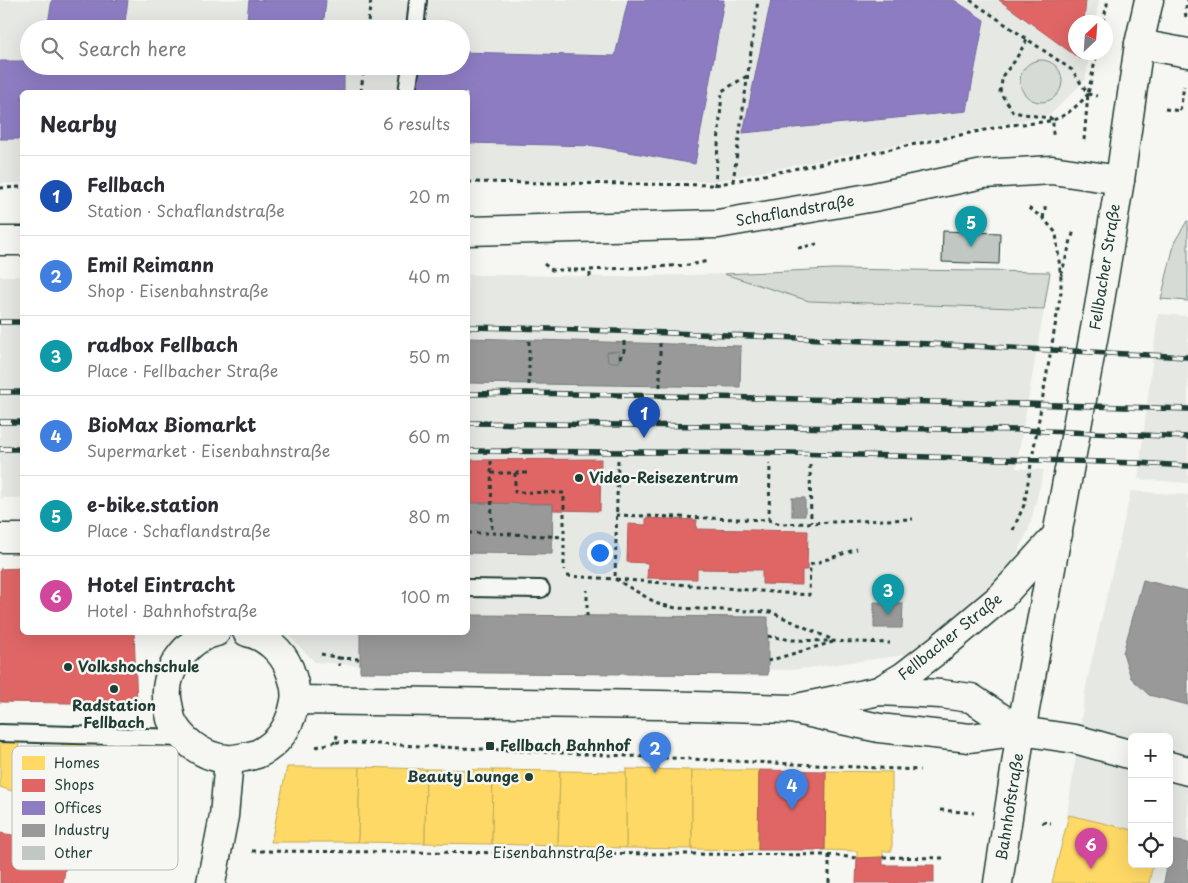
<!DOCTYPE html>
<meta charset="utf-8">
<style>
body{margin:0;font-family:"Playpen Sans",sans-serif;background:#f2f2f3;color:#2b2b33}
.controls{position:absolute;right:15px;bottom:15px;display:grid;overflow:hidden;border-radius:8px;box-shadow:0 5px 20px #0002}
.controls button{width:45px;height:45px;display:grid;place-items:center;padding:0;border:0;border-bottom:1px solid #e1e1e2;background:#fff;color:#2b2b33;font:25px sans-serif}
.compass{position:absolute;left:1068px;top:15px;width:45px;height:45px;border-radius:50%;background:#fff;box-shadow:0 5px 20px #0002;rotate:25deg}
.you{position:absolute;left:599px;top:552px;width:18px;height:18px;margin:-12px;border:4px solid #fff;border-radius:50%;background:#1a73e8;box-shadow:0 0 0 8px #1a73e833}
.badge{display:grid;place-items:center;width:32px;height:32px;border-radius:50%;background:#111827;color:#fff;font-size:16px;font-weight:700}
.pin{position:absolute;translate:-50% -41px;filter:drop-shadow(0 1px 2px #0008)}
.pin::after{content:'';position:absolute;top:26px;width:18px;height:15px;background:inherit;clip-path:polygon(0 0,100% 0,50% 100%)}
.list{margin:0;padding:0;list-style:none}
h2{display:flex;justify-content:space-between;align-items:center;height:65px;margin:0;padding:0 20px;font-size:21px}
h2 small{font-size:16px;font-weight:400;color:#7c7c81}
.list li{display:grid;grid-template-columns:32px 1fr auto;gap:15px;align-items:center;box-sizing:border-box;height:80px;padding:0 20px;border-top:1px solid #e1e1e2}
.list b{display:block;font-size:19px;white-space:nowrap}
.list p{margin:0;font-size:16px;white-space:nowrap;color:#7c7c81}
.list em{font-size:16px;font-style:normal;color:#7c7c81}
.icon{flex:none;width:28px;height:28px;fill:none;stroke:currentColor;stroke-width:2;stroke-linecap:round;stroke-linejoin:round}
.map{position:relative;flex:none;width:1188px;height:883px;overflow:hidden}
.search{position:absolute;background:#fff;box-shadow:0 5px 20px #0002;left:20px;top:20px;width:450px;height:55px;display:flex;align-items:center;gap:12px;box-sizing:border-box;padding:0 18px;border-radius:28px;color:#7c7c81;font-size:19px}
.panel{position:absolute;background:#fff;box-shadow:0 5px 20px #0002;left:20px;top:90px;width:450px;height:545px;border-radius:8px}
.map>svg:first-child{display:block}
.built{fill:#e6e8e4;fill-rule:evenodd}
.green{fill:#d6dbd6;stroke:#7a8c85}
.homes{fill:#ffd966;stroke:#bcaa57}
.shops{fill:#e06666;stroke:#a65a57}
.offices{fill:#8e7cc3;stroke:#6d6998}
.industry{fill:#999;stroke:#747d7b}
.building{fill:#c1c8c3;stroke:#1f3d34}
.lines{fill:none;stroke-linecap:round;stroke-linejoin:round}
.service-casing{stroke:#1f3d34;stroke-width:20}
.minor-casing{stroke:#1f3d34;stroke-width:31}
.tertiary-casing{stroke:#1f3d34;stroke-width:31}
.path{stroke:#1f3d34;stroke-width:3;stroke-dasharray:4 4;stroke-linecap:butt}
.service{stroke:#f6f6f2;stroke-width:16}
.minor{stroke:#f6f6f2;stroke-width:28}
.tertiary{stroke:#f6f6f2;stroke-width:28}
.rail-casing{stroke:#1f3d34;stroke-width:5.5}
.rail{stroke:#f6f6f2;stroke-width:4;stroke-dasharray:11;stroke-linecap:butt}
.poi-dot{fill:#1f3d34;stroke:#f6f6f2;stroke-width:2}
.labels{text-anchor:middle;stroke-width:5;stroke-linejoin:round;paint-order:stroke}
.street-label{font-size:15px;fill:#1f3d34;stroke:#f6f6f2}
.poi-label{font-size:15px;font-weight:bold;fill:#1f3d34;stroke:#f6f6f2;text-anchor:start}
.key{fill:#f6f6f2;stroke:#b6beb9;stroke-width:1}
.key-label{font-size:14px;fill:#1f3d34}
</style>
<div class="map">
<svg width="1188" height="883" viewBox="0 0 1188 883">
<rect width="100%" height="100%" fill="#f6f6f2"/>
<filter id="ink" filterUnits="userSpaceOnUse"><feTurbulence type="fractalNoise" baseFrequency=".02" numOctaves="2"/><feDisplacementMap in="SourceGraphic" scale="10" xChannelSelector="R" yChannelSelector="G"/><feConvolveMatrix kernelMatrix="1 2 1 2 8 2 1 2 1" color-interpolation-filters="sRGB"/></filter>
<g filter="url(#ink)">
<g class="built">
<path d="M0,0h1099l-4,22h-19v30l14,1 -5,27 -35,35 -336,66 -246,1v-90h-446v91h-22zM29,29h432v37h-432z"/>
<path d="M724,274l320,35 -28,159 28,2 -15,59 -17,36 -45,52 -62,38 -113,15 -437,-5 -40,-3 -29,-29 182,-1v-357h42l99,2z"/>
<rect x="0" y="276" width="22" height="222"/>
<path d="M1158,314l30,2v167l-50,-4z"/>
<path d="M1131,491l57,4v388h-131l30,-202zM1132,737h37v127h-37z"/>
</g>
<g class="green">
<circle cx="1041" cy="81" r="21"/>
<path d="M1187,221h1v80l-27,-2 14,-58z"/>
<path d="M833,269l217,3 -6,37 -235,-8 -85,-27z"/>
</g>
<g class="homes">
<path d="M0,742h19l-7,49 -12,-4z"/>
<path d="M63,742l104,19 -12,60 -103,-20z"/>
<path d="M287,767h73l-2,75h-87z"/>
<path d="M360,767l66,2 -1,74 -67,-1z"/>
<path d="M426,769l67,1 -1,74 -67,-1z"/>
<path d="M626,769l66,1v79l-66,-1z"/>
<path d="M493,770l67,1 -2,75 -66,-2z"/>
<path d="M692,770h67l-1,80 -66,-1z"/>
<path d="M560,771l66,1v76l-68,-2z"/>
<path d="M826,771l66,1v79h-9v6l-26,1v-7l-32,-1z"/>
<path d="M1069,815l63,15v34h21l-4,19h-97z"/>
</g>
<g class="shops">
<path d="M999,0h87l-2,22h-8v30h4v7z"/>
<path d="M601,459l-1,52 -47,-1v-6l-85,-1v-43z"/>
<path d="M646,518l51,2 -1,9 112,2 -1,39h-5v15l-40,-1v-14l-65,-1v10l-50,-1 1,-15 -21,-1 1,-38 18,1z"/>
<path d="M22,568v64h112l3,72 -137,-2v-133z"/>
<path d="M759,770l67,1 -1,79h-67z"/>
<path d="M0,833l69,11 -6,39h-63z"/>
<path d="M883,857v8h51v18h-78l1,-25z"/>
</g>
<g class="offices">
<path d="M52,0h76l-4,29h-77z"/>
<path d="M249,0h77l-3,29h-77z"/>
<path d="M628,0h96l-29,164 -99,-18 -128,-3v-51h-56l1,-26h48v-14l154,4z"/>
<path d="M771,0h183l30,20 -17,91 -224,22z"/>
<path d="M0,61h29v5h315v26h-322v47h-22z"/>
</g>
<g class="industry">
<path d="M468,338l273,8 -1,41 -272,-4z"/>
<path d="M619,351v11h-11l-1,-10z"/>
<rect x="792" y="498" width="13" height="18"/>
<path d="M468,503l85,1 -1,50 -84,-1z"/>
<path d="M1143,580l45,11v114l-39,-10 -18,-17 -8,-25z"/>
<path d="M874,602l29,1 -1,25h-28z"/>
<path d="M468,615l300,2v58l-408,-3v-40h108z"/>
<path d="M1171,840l17,3v40h-24l3,-19h2v-13z"/>
</g>
<path class="building" d="M943,231l57,2 -1,31 -57,-2z"/>
<g class="lines">
<g class="service-casing">
<g id="service">
<path d="M415,29l3,-29"/>
<path d="M407,92l4,-26"/>
<path d="M468,588l73,1"/>
<path d="M0,733l183,5"/>
</g>
</g>
<g class="minor-casing">
<g id="minor">
<path d="M1139,44l49,9"/>
<path d="M468,231l250,-7 156,-27 109,-23 69,-4 68,10"/>
<path d="M0,241h22"/>
<path d="M0,538h22"/>
<path d="M216,632c-30,7 -55,41 -48,72 1,5 2,10 3,15 4,10 13,20 21,26 10,8 23,13 35,14 6,1 24,-3 30,-5 5,-2 14,-8 19,-13 10,-10 17,-26 19,-40 2,-11 -2,-23 -6,-33 -7,-17 -24,-32 -42,-36"/>
<path d="M879,691l25,-15 36,-28 61,-51 57,-63"/>
<path d="M296,700l364,5 132,4 87,19 91,10 51,-7 54,8 57,16"/>
<path d="M802,707l77,-16 62,3 30,4 50,33"/>
<path d="M1169,766l19,5"/>
<path d="M211,883l13,-67 5,-56"/>
</g>
</g>
<g class="tertiary-casing">
<path id="tertiary" d="M998,883l23,-152 78,-424 21,-127 19,-136 10,-44"/>
</g>
<g class="path">
<path d="M970,0l102,70 16,24 9,2"/>
<path d="M1186,17l-1,-6 3,-11"/>
<path d="M1103,22l5,-22"/>
<path d="M367,29l4,-29"/>
<path d="M1027,40l-13,22 -11,13 -3,17 13,20 40,7v17"/>
<path d="M361,92l3,-26"/>
<path d="M1165,109l15,2 4,-25"/>
<path d="M1084,140l4,-46 9,-42"/>
<path d="M468,182l247,3 294,-60c13,-1 32,-2 44,-5 13,-4 26,-15 35,-26"/>
<path d="M733,182l25,-182"/>
<path d="M715,186l7,-95 25,-15"/>
<path d="M0,188l22,-1"/>
<path d="M1043,218l3,-14"/>
<path d="M798,248l19,-4"/>
<path d="M544,264l8,6h38l100,-5 18,-4"/>
<path d="M1061,275l13,-45"/>
<path d="M590,277v-7"/>
<path d="M619,357l5,-1v-15"/>
<path d="M529,385v-46"/>
<path d="M660,387v-45"/>
<path d="M618,460l-3,119 194,16 1,-30 47,-16"/>
<path d="M491,461l1,72"/>
<path d="M810,465l1,58"/>
<path d="M491,473h38"/>
<path d="M515,473v19l49,1v77"/>
<path d="M616,515l153,5 11,4 133,-5"/>
<path d="M769,520l1,-57"/>
<path d="M1013,530l11,-25 37,-213v-14l-5,-45 -13,-15 -16,-11"/>
<path d="M468,533h24l72,4"/>
<path d="M567,576l48,3 43,25 18,4 95,4 62,28"/>
<path d="M587,616v-26"/>
<path d="M768,636l24,4 98,3"/>
<path d="M321,654l18,4v8"/>
<path d="M339,658l21,1"/>
<path d="M768,661l65,-19"/>
<path d="M336,742l584,28"/>
<path d="M316,747l20,-5 1,-7"/>
<path d="M554,752v-14"/>
<path d="M940,810l34,3"/>
<path d="M1042,822l9,1"/>
<path d="M252,851l577,4 28,3"/>
<path d="M829,855v28"/>
<path d="M883,857l61,1"/>
</g>
<use href="#service" class="service"/>
<use href="#minor" class="minor"/>
<use href="#tertiary" class="tertiary"/>
<g class="rail-casing">
<g id="rail">
<path d="M0,322h22"/>
<path d="M468,327c240,5 480,18 720,30"/>
<path d="M0,392h22"/>
<path d="M468,394l59,-1 500,11 161,5"/>
<path d="M0,422h22"/>
<path d="M468,423l554,7 166,7"/>
<path d="M0,449h22"/>
<path d="M468,451l324,2 345,10 51,3"/>
</g>
</g>
<use href="#rail" class="rail"/>
</g>
</g>
<g class="poi-dot">
<circle cx="579" cy="478" r="5"/>
<circle cx="68" cy="667" r="5"/>
<circle cx="114" cy="689" r="5"/>
<rect x="485" y="741" width="10" height="10" rx="2.5"/>
<circle cx="529" cy="777" r="5"/>
</g>
<g class="labels">
<g class="street-label">
<text transform="translate(795 211) rotate(-10)" y="5">Schaflandstraße</text>
<text transform="translate(1105 267) rotate(-81)" y="5">Fellbacher Straße</text>
<text transform="translate(950 637) rotate(-39)" y="5">Fellbacher Straße</text>
<text transform="translate(1010 807) rotate(-81)" y="5">Bahnhofstraße</text>
<text x="553" y="858">Eisenbahnstraße</text>
</g>
<g class="poi-label">
<text x="589" y="483">Video-Reisezentrum</text>
<text x="78" y="672">Volkshochschule</text>
<text x="114" y="711" text-anchor="middle">Radstation<tspan x="114" dy="17">Fellbach</tspan></text>
<text x="500" y="751">Fellbach Bahnhof</text>
<text x="519" y="782" text-anchor="end">Beauty Lounge</text>
</g>
</g>
<rect x="12" y="746" width="166" height="124" rx="8" class="key"/>
<rect x="22" y="756" width="23" height="14" fill="#ffd966"/>
<rect x="22" y="779" width="23" height="13" fill="#e06666"/>
<rect x="22" y="801" width="23" height="14" fill="#8e7cc3"/>
<rect x="22" y="824" width="23" height="13" fill="#999"/>
<rect x="22" y="846" width="23" height="14" fill="#c1c8c3"/>
<g class="key-label">
<text x="54" y="768">Homes</text>
<text x="54" y="790">Shops</text>
<text x="54" y="813">Offices</text>
<text x="54" y="835">Industry</text>
<text x="54" y="858">Other</text>
</g>
</svg>
<div class="controls">
<button>+</button>
<button>−</button>
<button><svg class="icon" aria-label="locate" viewBox="0 0 24 24"><circle cx="12" cy="12" r="6"/><path d="M12 2v4M12 18v4M2 12h4M18 12h4"/></svg></button>
</div>
<svg class="compass" viewBox="-18 -18 36 36"><path d="M0-13l5 13h-10z" fill="#e53935"/><path d="M0 13l5-13h-10z" fill="#7c7c81"/></svg>
<div class="you"></div>
<div class="pin badge" style="left:644px;top:438px;background:#1a4fb4">1</div>
<div class="pin badge" style="left:655px;top:773px;background:#3f7fe0">2</div>
<div class="pin badge" style="left:888px;top:615px;background:#0f9aa8">3</div>
<div class="pin badge" style="left:792px;top:810px;background:#3f7fe0">4</div>
<div class="pin badge" style="left:971px;top:247px;background:#0f9aa8">5</div>
<div class="pin badge" style="left:1091px;top:869px;background:#d1479c">6</div>
<div class="search"><svg class="icon" aria-label="search" viewBox="0 0 24 24"><circle cx="10" cy="10" r="6"/><path d="M15 15l6 6"/></svg>Search here</div>
<section class="panel">
<h2>Nearby<small>6 results</small></h2>
<ul class="list">
<li><span class="badge" style="background:#1a4fb4">1</span><div><b>Fellbach</b><p>Station · Schaflandstraße</p></div><em>20 m</em></li>
<li><span class="badge" style="background:#3f7fe0">2</span><div><b>Emil Reimann</b><p>Shop · Eisenbahnstraße</p></div><em>40 m</em></li>
<li><span class="badge" style="background:#0f9aa8">3</span><div><b>radbox Fellbach</b><p>Place · Fellbacher Straße</p></div><em>50 m</em></li>
<li><span class="badge" style="background:#3f7fe0">4</span><div><b>BioMax Biomarkt</b><p>Supermarket · Eisenbahnstraße</p></div><em>60 m</em></li>
<li><span class="badge" style="background:#0f9aa8">5</span><div><b>e-bike.station</b><p>Place · Schaflandstraße</p></div><em>80 m</em></li>
<li><span class="badge" style="background:#d1479c">6</span><div><b>Hotel Eintracht</b><p>Hotel · Bahnhofstraße</p></div><em>100 m</em></li>
</ul>
</section>
</div>
